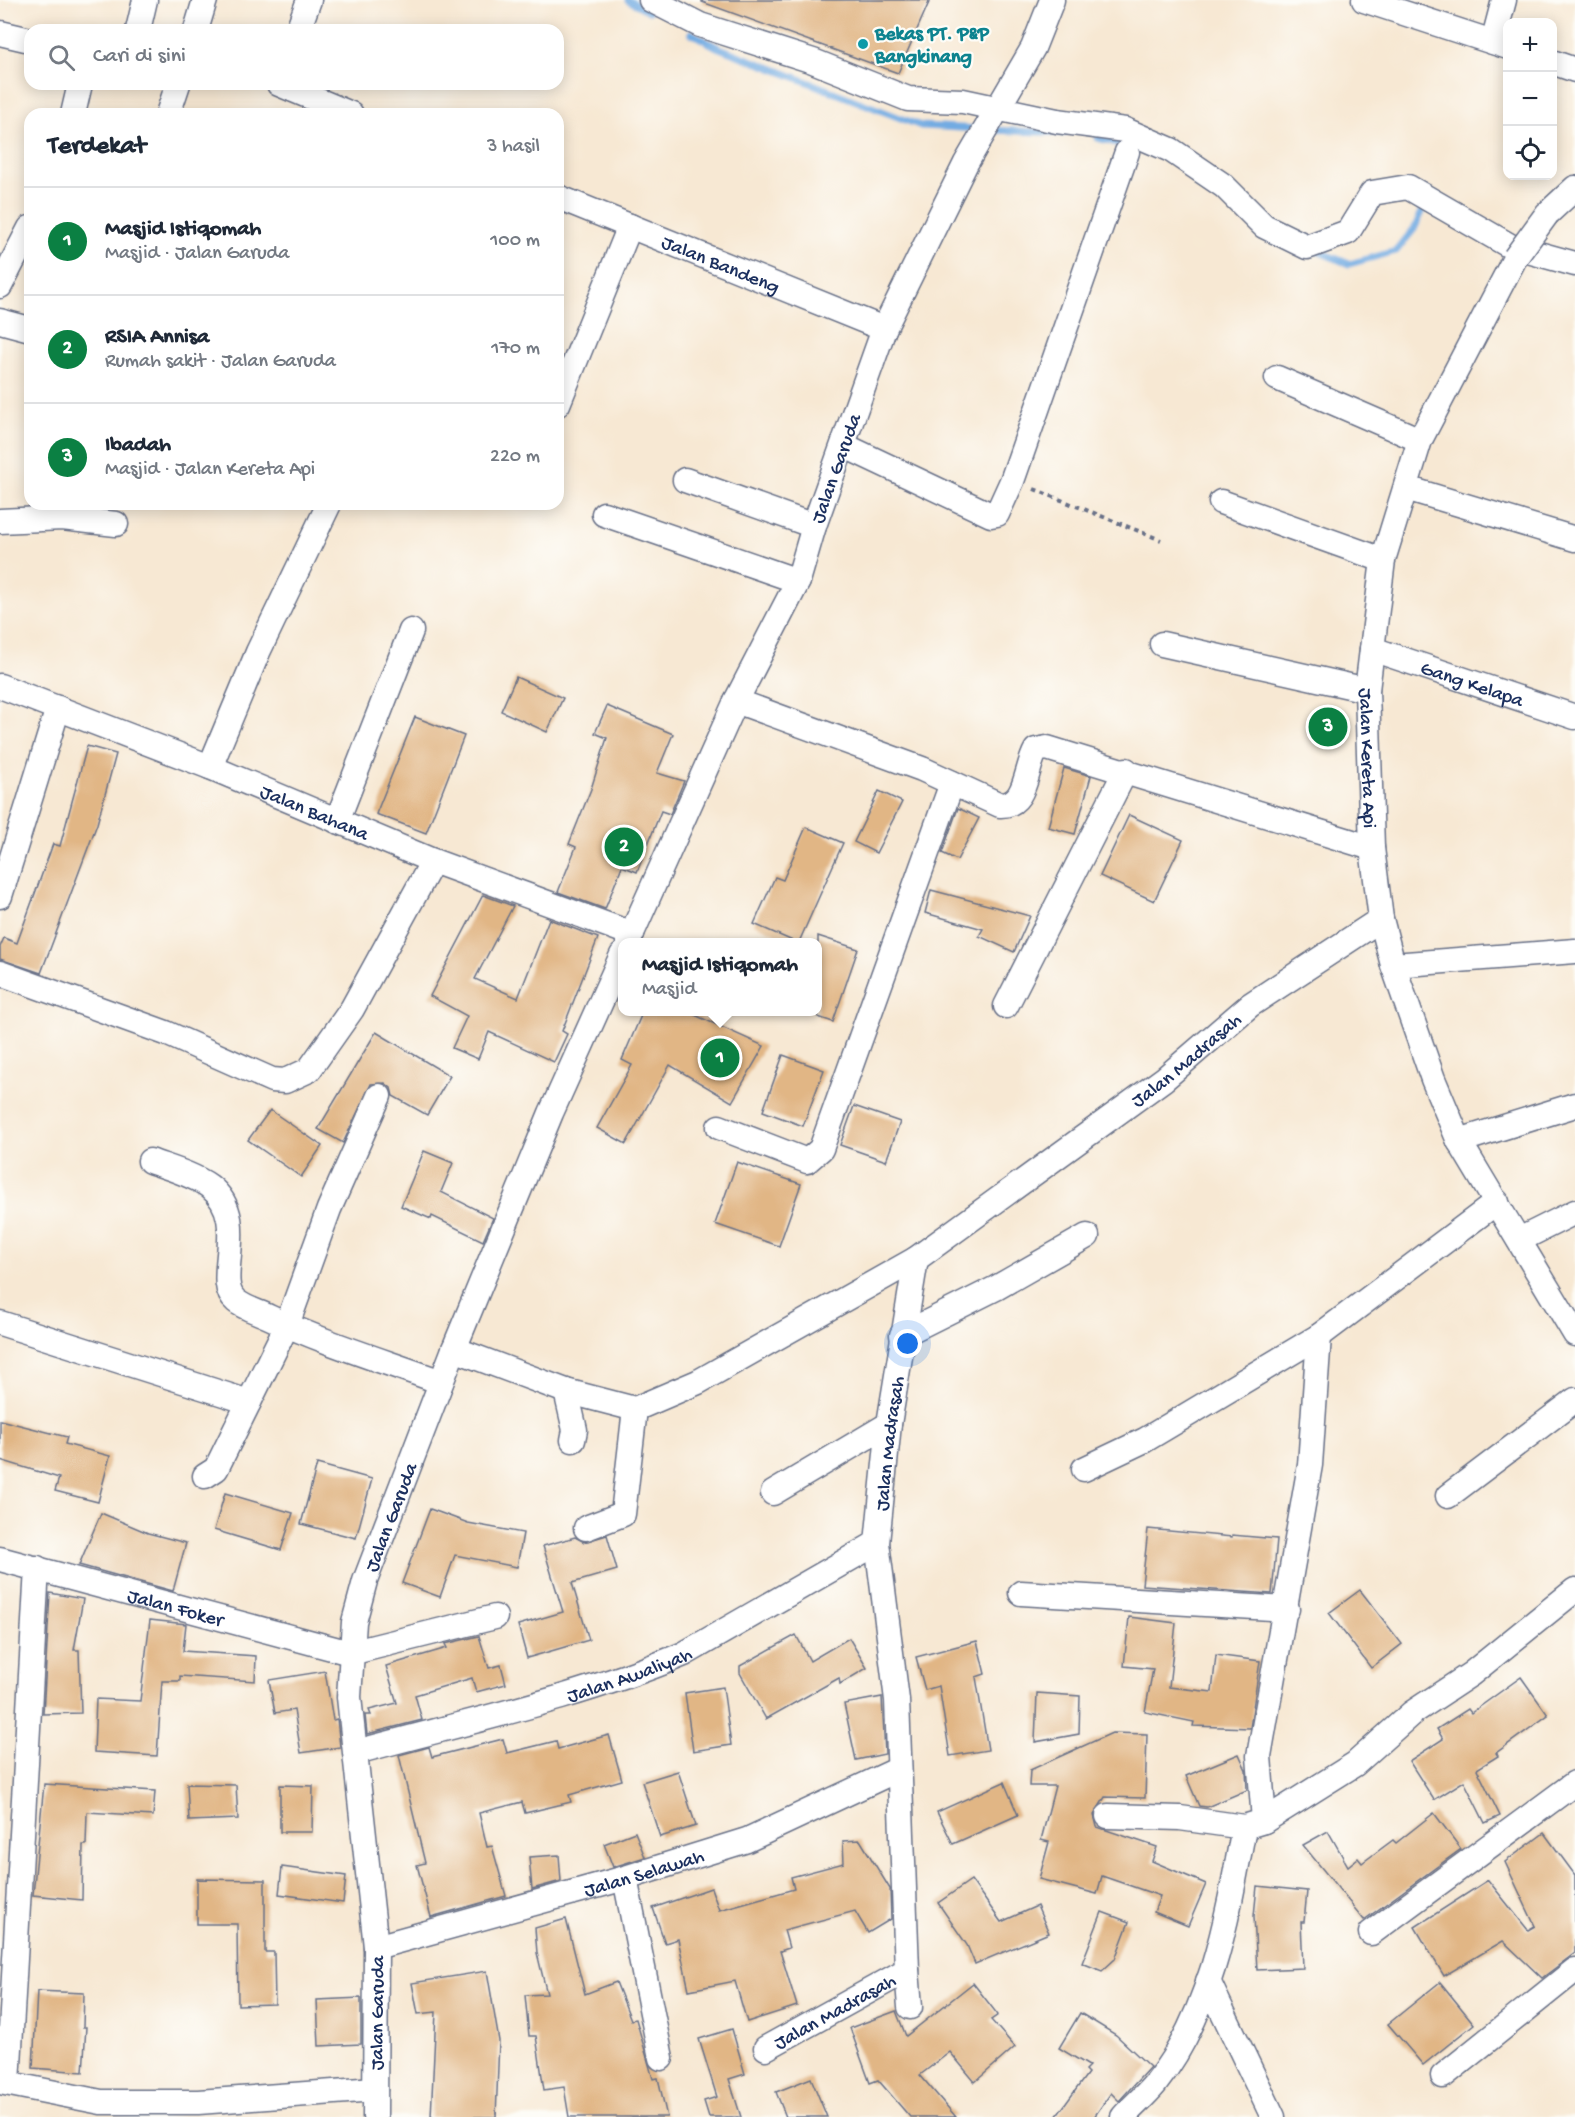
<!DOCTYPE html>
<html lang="id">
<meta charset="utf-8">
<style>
body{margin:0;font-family:"Gochi Hand",sans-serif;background:#f2f2f3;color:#1f2937}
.controls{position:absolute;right:18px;top:18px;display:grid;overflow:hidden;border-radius:12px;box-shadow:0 3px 15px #0003}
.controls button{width:54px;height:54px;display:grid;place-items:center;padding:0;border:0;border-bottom:2px solid #e0e1e3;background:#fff;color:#1f2937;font:30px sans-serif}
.you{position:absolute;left:908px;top:1344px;width:21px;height:21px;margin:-15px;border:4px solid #fff;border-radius:50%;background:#1a73e8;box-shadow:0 0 0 9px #1a73e833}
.badge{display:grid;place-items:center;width:39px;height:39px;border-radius:50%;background:#0b8043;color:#fff;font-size:20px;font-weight:700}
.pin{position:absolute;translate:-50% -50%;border:3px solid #fff;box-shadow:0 2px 6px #0006}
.popup{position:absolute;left:618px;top:938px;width:204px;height:78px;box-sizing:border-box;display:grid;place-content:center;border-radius:12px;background:#fff;filter:drop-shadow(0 2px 4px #0005);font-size:20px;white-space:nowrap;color:#747a83}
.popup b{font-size:22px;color:#1f2937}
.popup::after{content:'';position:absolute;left:50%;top:100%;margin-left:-12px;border:12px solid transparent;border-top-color:#fff}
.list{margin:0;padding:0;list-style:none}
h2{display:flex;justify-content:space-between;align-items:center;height:78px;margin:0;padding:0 24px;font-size:26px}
h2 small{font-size:20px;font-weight:400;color:#747a83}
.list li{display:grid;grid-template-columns:39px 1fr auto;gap:18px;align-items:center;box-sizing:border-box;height:108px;padding:0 24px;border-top:2px solid #e0e1e3}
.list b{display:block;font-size:22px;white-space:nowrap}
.list p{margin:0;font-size:20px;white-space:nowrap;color:#747a83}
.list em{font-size:20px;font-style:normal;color:#747a83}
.icon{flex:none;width:33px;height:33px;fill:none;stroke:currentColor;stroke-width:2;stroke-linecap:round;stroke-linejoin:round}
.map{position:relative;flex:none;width:1575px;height:2117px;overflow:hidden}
.search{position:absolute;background:#fff;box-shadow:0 3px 15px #0003;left:24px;top:24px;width:540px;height:66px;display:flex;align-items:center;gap:15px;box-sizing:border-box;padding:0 21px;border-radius:18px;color:#747a83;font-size:22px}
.panel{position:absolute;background:#fff;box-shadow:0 3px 15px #0003;left:24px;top:108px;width:540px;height:402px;border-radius:18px}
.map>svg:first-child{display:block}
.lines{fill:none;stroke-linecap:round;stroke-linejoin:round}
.stream{stroke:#72abe2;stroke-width:7}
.building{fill:#e1b685}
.minor-casing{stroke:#687087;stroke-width:27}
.path{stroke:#687087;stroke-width:4;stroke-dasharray:4.5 4.5;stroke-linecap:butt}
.minor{stroke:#fff;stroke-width:24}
.minor-bridge-casing{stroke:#687087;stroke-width:27;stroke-linecap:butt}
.minor-bridge{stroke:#fff;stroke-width:24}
.culture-dot{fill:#0f9aa8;stroke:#fdfcf7;stroke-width:2}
.labels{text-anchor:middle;stroke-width:4.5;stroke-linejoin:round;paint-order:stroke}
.culture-label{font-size:20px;font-weight:bold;fill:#0d838f;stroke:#fdfcf7;text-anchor:start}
.street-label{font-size:20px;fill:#1b2f5e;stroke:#fdfcf7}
</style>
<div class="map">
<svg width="1575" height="2117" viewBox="0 0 1575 2117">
<rect width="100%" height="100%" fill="#fdfcf7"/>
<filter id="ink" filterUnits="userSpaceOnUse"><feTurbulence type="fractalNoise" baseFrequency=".0167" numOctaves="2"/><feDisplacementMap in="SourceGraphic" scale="12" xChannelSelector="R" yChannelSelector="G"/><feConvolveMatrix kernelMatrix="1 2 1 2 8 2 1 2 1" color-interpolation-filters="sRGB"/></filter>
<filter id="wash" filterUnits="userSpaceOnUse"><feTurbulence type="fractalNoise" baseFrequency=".008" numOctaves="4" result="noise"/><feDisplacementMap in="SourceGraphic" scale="24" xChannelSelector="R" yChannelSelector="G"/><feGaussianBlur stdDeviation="1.35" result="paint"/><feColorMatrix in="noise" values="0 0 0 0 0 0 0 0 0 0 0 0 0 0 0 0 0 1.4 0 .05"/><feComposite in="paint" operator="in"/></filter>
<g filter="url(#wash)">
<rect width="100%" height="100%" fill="#f7e8d3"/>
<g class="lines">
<g class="stream">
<path d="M628,0l21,11"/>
<path d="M691,33l26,14 204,79 59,3"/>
<path d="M991,130l73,3"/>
<path d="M1098,138l30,8"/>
<path d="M1315,250l34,14 47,-13 18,-22 10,-21h7"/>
</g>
</g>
<g id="blocks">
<g class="building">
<path d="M702,0h228l-32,73 -196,-71z"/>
<path d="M516,677l47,21 -16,34 -46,-21z"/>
<path d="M607,706l66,28 -16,39 27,8 -14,33 -9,-3 -24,61 -15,-6 -17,43 -47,-17 18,-45 -7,-3 22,-55 16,-51 -12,-5z"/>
<path d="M415,717l49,19 -38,97 -50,-19z"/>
<path d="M87,746l29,8 -19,70 -56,149 -41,-14v-12l4,-9 13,5 36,-99 7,2z"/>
<path d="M1064,768l27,8 -16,58 -27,-7z"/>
<path d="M879,791l23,11 -26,51 -22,-11z"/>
<path d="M958,808l21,10 -22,42 -15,-7z"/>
<path d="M1129,815l54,25 -29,61 -54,-25z"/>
<path d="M806,827l37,16 -44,99h-4l-41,-18 21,-47 8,3z"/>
<path d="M931,890l99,26 -16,36 -35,-16 4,-7 -58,-16z"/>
<path d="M483,895l30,11 -38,73 43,19 31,-79 49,19 -36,93 5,3 -13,28 -65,-30 -11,27 -26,-11 15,-32 -37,-20z"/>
<path d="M818,936l40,13 -25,73 -15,-5z"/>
<path d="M643,1011h43l78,35 -32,56 -62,-37 -44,79 -29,-16 35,-63 -10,-5z"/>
<path d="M376,1032l74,44 -23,39 -34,-19 -2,-8 -6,-5 -14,1 -28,59 -25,-14z"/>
<path d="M783,1055l41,15 -21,56 -40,-15z"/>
<path d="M854,1106l46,16 -14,39 -46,-16z"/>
<path d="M270,1110l52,36 -21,31 -53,-37z"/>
<path d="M424,1151l29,12 -12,29 52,26 -10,23 -51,-25 -1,3 -30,-13z"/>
<path d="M737,1162l64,22 -22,62 -64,-22z"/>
<path d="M0,1420l67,17 -2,7 45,12 -12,46 -43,-11 4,-13 -59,-18z"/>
<path d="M317,1464l55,15 -16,59 -55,-14z"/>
<path d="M225,1493l68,20 -12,37 -67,-20z"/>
<path d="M430,1509l38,14 55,10 -6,34 -62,-12 -15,42 -38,-14z"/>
<path d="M101,1513l47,20 38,10 -13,48 -94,-26z"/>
<path d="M1148,1529l84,8v-2l45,4 -5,55 -130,-9z"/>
<path d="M607,1535l10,35 -45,13 17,57 -62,18 -9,-33 45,-13 -20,-66 32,-9 9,5z"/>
<path d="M1360,1590l42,54 -31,24 -42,-55z"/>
<path d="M50,1593l33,6 -9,51h5l2,63 -38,1z"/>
<path d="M1129,1617l47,6 -7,64 43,5 4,-37 44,6 -10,67 -57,-2 1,-4 -49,-10 8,-43 -29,-3z"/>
<path d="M150,1620l36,4 -3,27 73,5 -1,25 -75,-5v5h-18l-5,75 -63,-4 2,-53 44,2z"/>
<path d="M796,1635l14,26 39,-23 18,30 -27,16 -1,-6 -73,41 -26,-46v-7z"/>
<path d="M479,1636l10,32 12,-3 5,19 -30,8 -4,-14 -57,17 7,25 -55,14 -2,-19h6l-2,-5 28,-7 -11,-37 61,-18 -2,-4z"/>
<path d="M977,1641l8,33 -9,3 12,73 -38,6 -11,-70 -14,4 -9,-33z"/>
<path d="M325,1671l8,49 4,-1 3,28 -39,6 -7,-43 -19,3 -6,-33z"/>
<path d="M1521,1677l27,38 -52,38 2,3 -21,13 23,47 -15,7 -21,-42 -30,19 -25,-39 34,-22 -6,-10 31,-20 3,4z"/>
<path d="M723,1687l8,58 -38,6 -8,-58z"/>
<path d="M1037,1693l43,3 -1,38 -44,8z"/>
<path d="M882,1697l3,57 -29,6 -12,-56z"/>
<path d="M1112,1733l35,1 -2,64 -40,-1 -11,18 3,12 60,20 -5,14 54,23 -18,42 -34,-14 6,-16 -58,-20 -5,18 -58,-15 10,-37 -8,-2 14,-54h-26l1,-16z"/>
<path d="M609,1735l13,45 -53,15 2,7 -46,11 -3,-11 -43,11 8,34 5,-1 14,50 -75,21 -14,-52 8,-2 -26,-108 30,-8 3,10 71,-18 4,14 49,-12 2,8z"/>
<path d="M1239,1754l7,16 1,20 -40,17 -8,-1 -13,-30z"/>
<path d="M678,1771l18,55 -36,11 -18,-55z"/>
<path d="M1004,1782l14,33 -65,29 -16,-32z"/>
<path d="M44,1784l111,7 -2,25 -66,-4 -1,33h-3l-1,55 -49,-5z"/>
<path d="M187,1784l49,1 2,34 -49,2z"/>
<path d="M280,1785l33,1 -1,46h-32z"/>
<path d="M1434,1813l27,36 -97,71 -61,-75 25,-14 20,35 10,-8 4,5 31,-23 3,3z"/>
<path d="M635,1832l10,25 -32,10 -9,-23z"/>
<path d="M1544,1833l31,42v78l-33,25 -39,-37 -59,35 -29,-49 73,-47 40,50 7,-4 -30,-64z"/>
<path d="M860,1840l30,49 1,30 -23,14 -13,-22 -71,19 5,18 -9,3 17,55 -50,16 -12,-41 -46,9 -11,-51 -13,4 -12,-35 58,-20 8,22 75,-21 -3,-12 53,-14 -1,-22z"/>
<path d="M559,1855l2,26 -29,8 -3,-32z"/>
<path d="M282,1867l64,9 -3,27 -64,-9z"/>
<path d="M197,1879l68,1v72h9l1,52 -37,1 -1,-81h-40z"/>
<path d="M971,1880l30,42 36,-16 12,27 -74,31 -8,-19 -29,-42z"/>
<path d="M1257,1886l50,5 -3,31h-3l2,46 -46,2 -3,-54z"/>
<path d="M1102,1912l27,10 -14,37 -13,12 -20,-8z"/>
<path d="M566,1919l19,75 31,-12 15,38 5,-1 17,60 5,-1 9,39h-98l-5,-30 -20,3 -8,-54h-7l-4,-41 22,-1 -10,-41 -2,-25z"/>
<path d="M487,1971l12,70 -3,76h-65l5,-105 -18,2 -6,-31z"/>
<path d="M1440,1982l34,42 -51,41 -35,-41z"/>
<path d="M973,1983l25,32 -7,5 24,27 -40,35 -25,-30 -30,23 36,42h-46l-32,-37 -8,3 -20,-55 46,-17 10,25z"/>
<path d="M37,1991l47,2 -1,34h3l-3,45 -50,-4z"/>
<path d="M361,1998v46l-42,2 -2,-46z"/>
<path d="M1080,2013l36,22 34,32 -31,34 -8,-8 -17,24h-38l32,-44 -3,-3 4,-4 -30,-18z"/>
<path d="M732,2029l13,45 -16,5 12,38h-32l-5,-16 13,-4 -18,-58z"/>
<path d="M811,2078l16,39h-41l-10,-25z"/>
</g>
</g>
</g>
<g filter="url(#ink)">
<use href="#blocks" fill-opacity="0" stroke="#687087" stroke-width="1.5"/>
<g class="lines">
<g class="minor-casing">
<g id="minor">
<path d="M651,0l49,25 113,36 95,38 55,2 94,20 68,9 46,20 53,36 40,40 43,21 41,-15 24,-39 36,-6 102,59 65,18"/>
<path d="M1364,0l144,47"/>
<path d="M138,30l7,-30"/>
<path d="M196,30l9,-30"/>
<path d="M298,30l11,-30"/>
<path d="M0,33l30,7"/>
<path d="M1493,42l11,-42"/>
<path d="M1552,62l23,8"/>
<path d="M279,84l72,30"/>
<path d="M73,114l7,-30"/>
<path d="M168,114l10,-30"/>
<path id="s1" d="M558,197l326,132"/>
<path d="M1547,214l28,-26"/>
<path id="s2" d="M1515,258l-95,182 -37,120 -16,130 5,158 9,71 12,46 40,114 26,62 116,193"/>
<path d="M0,286l30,-58"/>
<path d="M0,321l30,8"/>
<path d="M1277,378l143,62"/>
<path d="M558,404l72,-178"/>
<path d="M845,446l146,69 6,-1 15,-33 115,-329"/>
<path d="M685,480l129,46"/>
<path d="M1406,488l169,51"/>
<path d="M1221,502l162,58"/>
<path d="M604,514l194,67"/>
<path d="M0,521l62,-3 54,6"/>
<path d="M1162,644l205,46"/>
<path id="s3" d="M1372,649l203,68"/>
<path id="s4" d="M0,686l210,81 223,94 199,73"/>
<path d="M736,701l186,68 78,36c27,1 25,-36 36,-55l11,-2 325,100"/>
<path d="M210,767l48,-115 71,-148"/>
<path d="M337,821l74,-190"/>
<path d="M0,896l58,-188"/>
<path id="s5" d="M628,942l108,-241 62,-120 16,-55 70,-197 82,-166 67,-115 19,-48"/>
<path d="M1393,965l182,-14"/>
<path d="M0,973l166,60 106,47 13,1 24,-11 43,-61 81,-148"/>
<path d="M1006,1006l120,-236"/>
<path d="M719,1127l88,34 14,-12 131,-366"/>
<path d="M1459,1141l116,-36"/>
<path d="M150,1161c19,7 42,13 59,25 44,34 2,94 27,115 8,7 23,11 33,16 55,26 115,44 172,65"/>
<path d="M1519,1240l56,-28"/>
<path d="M0,1323l249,79"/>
<path d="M902,1335l94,-47 91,-52"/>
<path d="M454,1349l112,42 69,18 63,-27 218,-123"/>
<path d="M566,1391l9,39 -2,10"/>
<path d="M1084,1469l61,-29 174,-104 178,-134"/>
<path d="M205,1476l11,-7 71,-144 42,-116 50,-113"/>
<path d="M773,1493l116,-69"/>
<path d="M1448,1496l127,-96"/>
<path d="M586,1528l37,-14 12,-105"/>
<path id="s6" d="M0,1559l350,94 145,-36"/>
<path d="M1021,1593l266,16"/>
<path id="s7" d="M356,1752c110,-30 223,-54 328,-98l193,-111"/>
<path d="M1108,1816l72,2 64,9 20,-6 91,-57 57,-51 59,-39 104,-84"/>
<path d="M1264,1821l-5,-65 51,-291 9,-129"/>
<path d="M625,1878l36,180"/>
<path d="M1371,1933l204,-150"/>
<path id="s8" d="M376,1947l249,-69 122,-38 152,-71"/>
<path d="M907,1970l3,37"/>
<path d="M1208,1981l65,136"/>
<path id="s9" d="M766,2048l141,-78 -10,-270 -20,-157 12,-119 27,-165 248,-180 86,-74 131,-86"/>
<path d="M1443,2076l132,-106"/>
<path d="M0,2082l101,20h97l177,-13"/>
<path d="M8,2083l29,-515"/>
<path id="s10" d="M375,2117l1,-170 -27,-250 5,-75 11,-41 89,-232 97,-236 71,-158"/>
<path d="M1123,2117c10,-11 22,-21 32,-33 57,-71 73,-170 89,-257"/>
</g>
</g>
<path class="path" d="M1034,489l127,51"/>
<use href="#minor" class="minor"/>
<g class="minor-bridge-casing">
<path id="minor-bridge" d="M1515,258l32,-44"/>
</g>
<use href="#minor-bridge" class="minor-bridge"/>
</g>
</g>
<circle class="culture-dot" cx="863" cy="44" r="6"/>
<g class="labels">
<g class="culture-label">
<text x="875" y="39">Bekas PT. P&amp;P<tspan x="875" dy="23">Bangkinang</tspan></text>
</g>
<g class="street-label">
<text dy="7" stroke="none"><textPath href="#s1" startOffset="176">Jalan Bandeng</textPath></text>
<text dy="7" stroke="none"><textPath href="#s5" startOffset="518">Jalan Garuda</textPath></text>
<text dy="7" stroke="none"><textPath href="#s3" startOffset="106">Gang Kelapa</textPath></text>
<text dy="7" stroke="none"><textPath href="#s2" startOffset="530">Jalan Kereta Api</textPath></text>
<text dy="7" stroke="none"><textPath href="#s4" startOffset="339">Jalan Bahana</textPath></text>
<text dy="7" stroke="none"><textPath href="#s9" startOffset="1212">Jalan Madrasah</textPath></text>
<text dy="7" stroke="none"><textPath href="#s9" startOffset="690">Jalan Madrasah</textPath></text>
<text dy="7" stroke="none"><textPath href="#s10" startOffset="608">Jalan Garuda</textPath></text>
<text dy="7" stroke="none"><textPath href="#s6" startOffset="182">Jalan Foker</textPath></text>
<text dy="7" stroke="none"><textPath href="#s7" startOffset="284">Jalan Awaliyah</textPath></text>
<text dy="7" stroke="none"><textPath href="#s8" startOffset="278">Jalan Selawah</textPath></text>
<text dy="7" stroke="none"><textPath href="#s9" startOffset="78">Jalan Madrasah</textPath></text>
<text dy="7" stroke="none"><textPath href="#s10" startOffset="104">Jalan Garuda</textPath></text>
</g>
</g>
</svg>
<div class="controls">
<button>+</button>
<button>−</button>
<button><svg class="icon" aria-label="locate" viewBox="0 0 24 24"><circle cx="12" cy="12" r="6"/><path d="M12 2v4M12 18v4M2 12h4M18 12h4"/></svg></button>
</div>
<div class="you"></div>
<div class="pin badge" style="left:720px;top:1058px">1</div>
<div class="popup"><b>Masjid Istiqomah</b>Masjid</div>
<div class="pin badge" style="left:624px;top:847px">2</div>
<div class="pin badge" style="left:1328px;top:727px">3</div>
<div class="search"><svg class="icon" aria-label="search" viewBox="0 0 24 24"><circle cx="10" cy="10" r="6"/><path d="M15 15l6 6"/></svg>Cari di sini</div>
<section class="panel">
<h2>Terdekat<small>3 hasil</small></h2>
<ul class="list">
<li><span class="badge">1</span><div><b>Masjid Istiqomah</b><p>Masjid · Jalan Garuda</p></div><em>100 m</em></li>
<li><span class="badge">2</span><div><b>RSIA Annisa</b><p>Rumah sakit · Jalan Garuda</p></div><em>170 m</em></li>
<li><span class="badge">3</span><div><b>Ibadah</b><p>Masjid · Jalan Kereta Api</p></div><em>220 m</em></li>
</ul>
</section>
</div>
